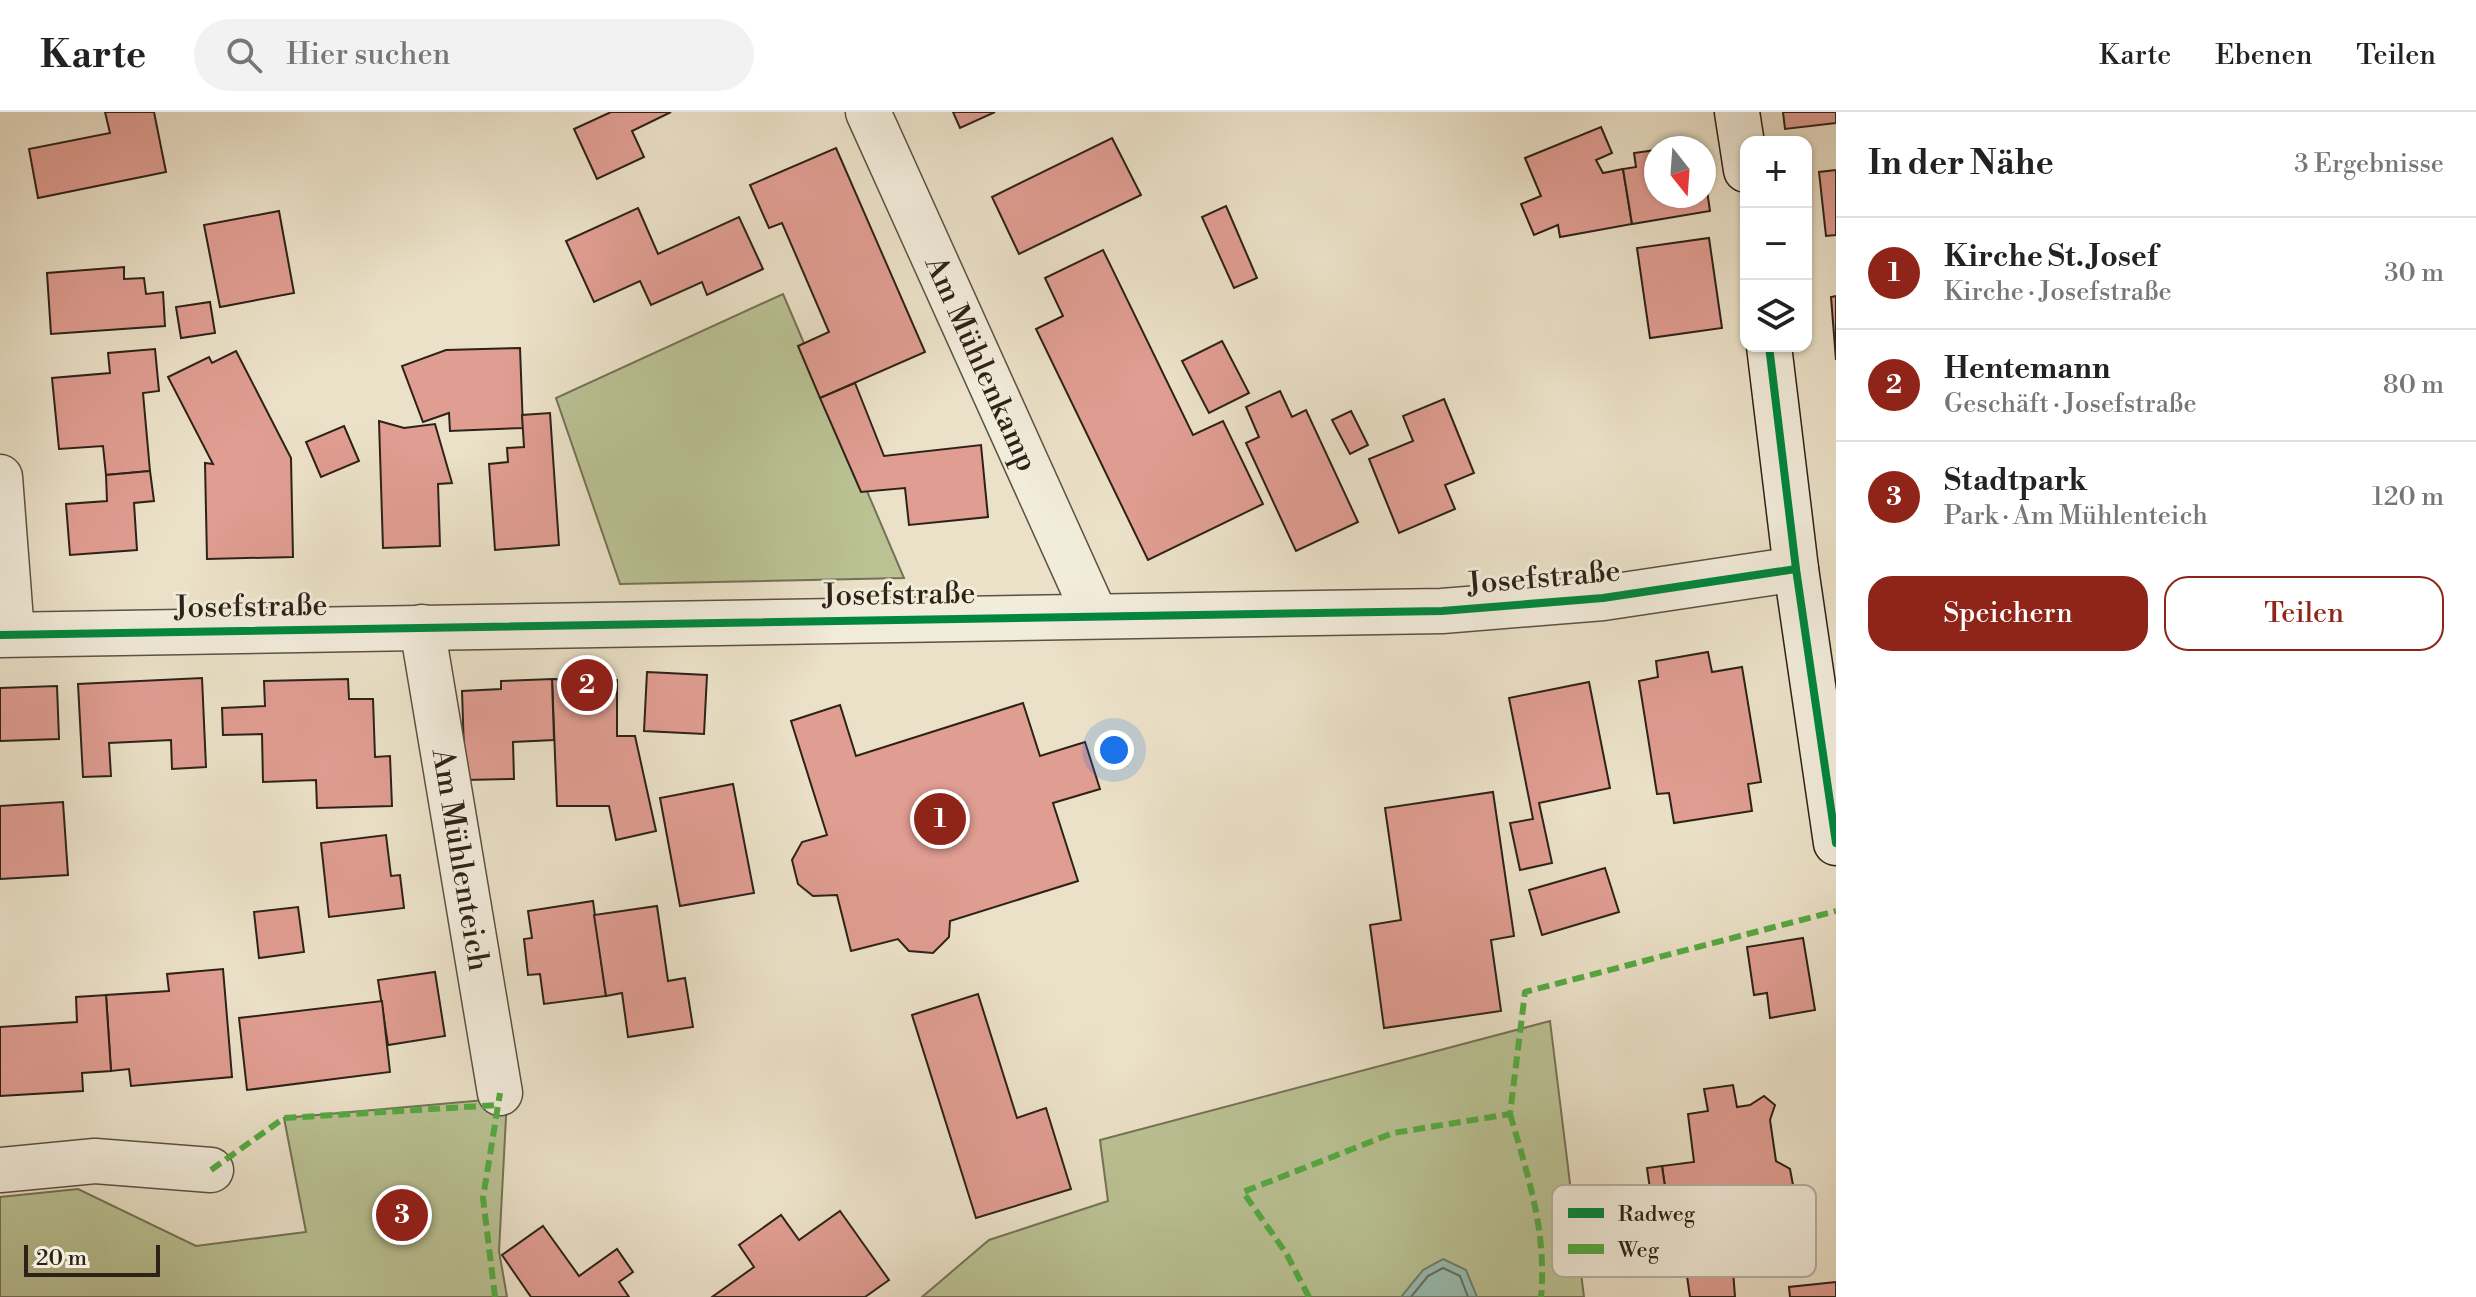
<!DOCTYPE html>
<html lang="de">
<meta charset="utf-8">
<style>
body{margin:0;font-family:"Libre Bodoni",serif;background:#f2f2f2;color:#222}
.controls{position:absolute;right:24px;top:24px;display:grid;overflow:hidden;border-radius:16px;box-shadow:0 2px 6px #0004}
.controls button{width:72px;height:72px;display:grid;place-items:center;padding:0;border:0;border-bottom:2px solid #e0e0e0;background:#fff;color:#222;font:40px sans-serif}
.compass{position:absolute;left:1644px;top:24px;width:72px;height:72px;border-radius:50%;background:#fff;box-shadow:0 2px 6px #0004;rotate:163deg}
.scale{position:absolute;left:24px;bottom:20px;width:136px;box-sizing:border-box;padding-left:8px;border:4px solid #2d2218;border-top:0;font-size:22px;line-height:28px;white-space:nowrap;color:#2d2218;-webkit-text-stroke:6px #f2ecdb;paint-order:stroke}
.you{position:absolute;left:1114px;top:638px;width:28px;height:28px;margin:-20px;border:6px solid #fff;border-radius:50%;background:#1a73e8;box-shadow:0 0 0 12px #1a73e833}
.badge{display:grid;place-items:center;width:52px;height:52px;border-radius:50%;background:#8f2418;color:#fff;font-size:26px;font-weight:700}
.pin{position:absolute;translate:-50% -50%;border:4px solid #fff;box-shadow:0 2px 8px #0006}
.list{margin:0;padding:0;list-style:none}
h2{display:flex;justify-content:space-between;align-items:center;height:104px;margin:0;padding:0 32px;font-size:34px}
h2 small{font-size:26px;font-weight:400;color:#767676}
.list li{display:grid;grid-template-columns:52px 1fr auto;gap:24px;align-items:center;box-sizing:border-box;height:112px;padding:0 32px;border-top:2px solid #e0e0e0}
.list b{display:block;font-size:30px;white-space:nowrap}
.list p{margin:0;font-size:26px;white-space:nowrap;color:#767676}
.list em{font-size:26px;font-style:normal;color:#767676}
.actions{display:flex;gap:16px;padding:24px 32px}
.actions a{flex:1;padding:18px 0;border:2px solid #8f2418;border-radius:24px;text-align:center;font-size:28px;color:#8f2418}
.actions .main{background:#8f2418;color:#fff}
.icon{flex:none;width:44px;height:44px;fill:none;stroke:currentColor;stroke-width:2;stroke-linecap:round;stroke-linejoin:round}
.map{position:relative;flex:none;width:1836px;height:1185px;overflow:hidden}
header{display:flex;align-items:center;gap:48px;box-sizing:border-box;height:112px;padding:0 40px;background:#fff;border-bottom:2px solid #e0e0e0}
header strong{font-size:38px}
nav{display:flex;gap:44px;margin-inline-start:auto;font-size:28px}
.search{width:560px;height:72px;background:#f2f2f2;display:flex;align-items:center;gap:20px;box-sizing:border-box;padding:0 28px;border-radius:44px;color:#767676;font-size:30px}
main{display:flex}
aside{flex:1;background:#fff}
.map>svg:first-child{display:block}
.green{fill:#bac294;stroke:#747256;stroke-width:2}
.water{fill:#99beb2;stroke:#6e8074;stroke-width:2}
.lines{fill:none;stroke-linecap:round;stroke-linejoin:round}
.shore{stroke:#637065;stroke-width:2}
.building{fill:#e09d92;stroke:#2d2218;stroke-width:2}
.street-casing{stroke:#5c5244;stroke-width:47}
.secondary-casing{stroke:#2d2218;stroke-width:47}
.street{stroke:#f2ecdb;stroke-width:44}
.secondary{stroke:#f2ecdb;stroke-width:44}
.quiet{stroke:#54aa42;stroke-width:6;stroke-dasharray:12 6;stroke-linecap:butt}
.cycleway-casing{stroke:#f2ecdb;stroke-width:13}
.cycleway{stroke:#00873e;stroke-width:8}
.labels{text-anchor:middle;stroke-width:6;stroke-linejoin:round;paint-order:stroke}
.street-label{font-size:30px;fill:#2d2218;stroke:#f2ecdb}
.key{fill:#f2ecdb;stroke:#b7afa0;stroke-width:2}
.key-label{font-size:22px;fill:#2d2218}
</style>
<header>
<strong>Karte</strong>
<div class="search"><svg class="icon" aria-label="search" viewBox="0 0 24 24"><circle cx="10" cy="10" r="6"/><path d="M15 15l6 6"/></svg>Hier suchen</div>
<nav><a>Karte</a><a>Ebenen</a><a>Teilen</a></nav>
</header>
<main>
<div class="map">
<svg width="1836" height="1185" viewBox="0 0 1836 1185">
<rect width="100%" height="100%" fill="#ebe1c8"/>
<filter id="stains"><feTurbulence type="fractalNoise" baseFrequency=".0025" numOctaves="4"/><feColorMatrix values="0 0 0 0 .2 0 0 0 0 .09 0 0 0 0 .02 0 0 0 .5 -.17"/></filter>
<radialGradient id="worn" r=".72"><stop offset=".6" stop-color="#630" stop-opacity="0"/><stop offset="1" stop-color="#630" stop-opacity=".3"/></radialGradient>
<g class="green">
<path d="M783,182l121,284 -284,6 -64,-186z"/>
<path d="M1550,909l34,276h-662l67,-57 119,-39 -8,-61z"/>
<path d="M507,986l-8,153 8,46h-507v-100l78,-8 118,57 110,-14 -22,-114z"/>
</g>
<path class="water" d="M1443,1147l23,11 11,27h-76l22,-27z"/>
<g class="lines">
<path class="shore" d="M1411,1185l17,-21 15,-8 17,8 8,21"/>
</g>
<g class="building">
<path d="M105,0h49l12,60 -128,26 -9,-49 81,-16z"/>
<path d="M611,0h60l-39,19 12,26 -47,22 -23,-50z"/>
<path d="M953,0h42l-35,16z"/>
<path d="M1783,0h53v11l-51,6z"/>
<path d="M1601,15l11,26 -16,7 7,13 20,-4 9,55 -72,13 -2,-12 -24,10 -13,-31 20,-8 -16,-38z"/>
<path d="M1112,26l29,57 -122,59 -27,-57z"/>
<path d="M836,36l89,204 -105,46 -22,-52 31,-14 -47,-109 -13,5 -19,-43z"/>
<path d="M1656,38v46h48v-26l6,41 -78,13 -9,-55 13,-2 -2,-14z"/>
<path d="M1836,58v65l-10,1 -7,-64z"/>
<path d="M1226,94l31,72 -23,10 -32,-71z"/>
<path d="M638,96l20,46 81,-37 24,52 -56,26 -5,-13 -51,23 -11,-24 -46,21 -28,-61z"/>
<path d="M279,99l15,82 -74,14 -16,-82z"/>
<path d="M1709,126l13,90 -72,10 -13,-90z"/>
<path d="M1103,138l90,185 30,-14 40,83 -115,56 -112,-231 27,-13 -18,-38z"/>
<path d="M124,155v12l20,-1 2,16 17,-2 2,34 -114,8 -4,-61z"/>
<path d="M1836,184v64l-5,-63z"/>
<path d="M210,190l5,31 -34,5 -5,-31z"/>
<path d="M1222,229l27,52 -40,20 -27,-52z"/>
<path d="M520,236l3,80 -73,3 -1,-18 -26,9 -21,-56 44,-16z"/>
<path d="M155,237l4,42 -16,2 7,78 -44,4 -3,-29 -44,3 -7,-71 58,-5 -2,-20z"/>
<path d="M236,239l55,107 2,99 -86,2 -2,-96 8,1 -45,-87 41,-20 3,6z"/>
<path d="M855,271l29,73 97,-11 7,72 -79,8 -4,-37 -44,4 -41,-94z"/>
<path d="M1280,279l12,26 14,-7 52,112 -62,29 -50,-108 13,-6 -13,-30z"/>
<path d="M1444,287l30,74 -29,12 10,24 -56,24 -30,-74 44,-18 -10,-25z"/>
<path d="M1351,299l17,34 -18,9 -18,-34z"/>
<path d="M550,301l9,132 -64,5 -6,-86 19,-2 -1,-14 17,-1 -2,-32z"/>
<path d="M379,309l25,7 31,-4 17,59 -14,1 2,62 -57,2z"/>
<path d="M344,314l15,35 -38,16 -15,-35z"/>
<path d="M150,359l4,30 -20,2 3,47 -67,5 -4,-51 41,-3 -1,-26z"/>
<path d="M1708,540l4,20 30,-5 19,115 -13,2 4,27 -78,12 -5,-30 -12,1 -18,-113 19,-4 -2,-16z"/>
<path d="M647,560l60,3 -3,59 -60,-3z"/>
<path d="M202,566l4,89 -34,2 -1,-29 -62,3 2,33 -28,1 -5,-93z"/>
<path d="M348,567l1,20h24l2,58 15,-1 2,50 -75,2 -1,-28 -53,2 -1,-48 -39,1 -1,-27 43,-2 -1,-25z"/>
<path d="M552,567l65,1v56h18l21,95 -40,9 -7,-34h-52z"/>
<path d="M552,567l2,61 -41,2 1,37 -49,1 -3,-89 39,-2v-8z"/>
<path d="M1589,570l21,106 -71,15 13,60 -32,7 -10,-47 23,-4 -24,-121z"/>
<path d="M57,574l2,53 -59,2v-53z"/>
<path d="M1023,591l17,53 45,-14 15,47 -47,14 25,78 -128,40 -1,16 -16,16 -24,-2 -11,-12 -47,12 -14,-56 -24,1 -15,-12 -6,-24 10,-18 25,-7 -36,-114 49,-16 16,51z"/>
<path d="M733,672l21,109 -74,13 -20,-108z"/>
<path d="M1493,680l21,144 -23,4 10,71 -117,17 -14,-103 31,-5 -16,-112z"/>
<path d="M63,690l5,73 -68,4v-73z"/>
<path d="M386,723l5,41 9,-1 4,33 -75,9 -8,-74z"/>
<path d="M1605,756l14,44 -77,23 -13,-45z"/>
<path d="M593,789l13,95 -62,8 -4,-30 -12,1 -4,-36 8,-1 -4,-27z"/>
<path d="M657,794l11,75 17,-3 8,49 -65,10 -6,-44 -16,3 -12,-81z"/>
<path d="M298,795l6,45 -45,6 -5,-46z"/>
<path d="M1803,826l12,72 -45,8 -3,-25 -13,2 -7,-48z"/>
<path d="M223,857l9,108 -101,9 -2,-17 -18,2 -5,-76 63,-4 -2,-17z"/>
<path d="M435,860l10,64 -57,9 -10,-65z"/>
<path d="M978,882l39,124 29,-10 25,81 -95,29 -64,-203z"/>
<path d="M106,883l5,76 -29,2 1,18 -83,5v-69l77,-5 -1,-25z"/>
<path d="M382,889l8,71 -143,18 -8,-72z"/>
<path d="M1733,973l4,22 13,-2 14,-9 11,9 -5,15 6,41 14,8 3,16 -9,9 1,4 -84,13v-5l-10,2v4l-22,3 -7,-49 32,-4 -6,-48 20,-3 -4,-22z"/>
<path d="M1662,1054l7,49 -15,2 -7,-49z"/>
<path d="M840,1099l49,69 -24,17h-153l42,-30 -15,-22 42,-30 18,25z"/>
<path d="M543,1114l36,50 38,-27 16,23 -14,10 10,15h-98l-29,-42z"/>
<path d="M1733,1158l2,27h-45l-3,-21z"/>
<path d="M1836,1170v15h-46l-1,-10z"/>
</g>
<g class="lines">
<g class="street-casing">
<g id="street">
<path id="s1" d="M868,0l227,503"/>
<path d="M0,365l12,157"/>
<path id="s2" d="M422,515l78,466"/>
<path d="M0,523l1442,-24 161,-13 193,-29"/>
<path d="M0,1058l95,-9 116,9"/>
</g>
</g>
<g class="secondary-casing">
<g id="secondary">
<path d="M1737,0l9,58"/>
<path d="M1769,234l27,223 40,274"/>
</g>
</g>
<use href="#street" class="street"/>
<use href="#secondary" class="secondary"/>
<g class="quiet">
<path d="M1510,1002c18,62 37,118 31,183"/>
<path d="M211,1058l73,-52 215,-13"/>
<path d="M495,1185l-12,-99 17,-105"/>
<path d="M1309,1185l-23,-44 -43,-61 150,-59 117,-19 15,-122 311,-81"/>
</g>
<g class="cycleway-casing">
<g id="cycleway">
<path d="M1769,234l27,223 40,274"/>
<path d="M0,523l1442,-24 161,-13 193,-29"/>
</g>
</g>
<use href="#cycleway" class="cycleway"/>
</g>
<g class="labels">
<g class="street-label">
<text dy="10" stroke="none"><textPath href="#s1" startOffset="276">Am Mühlenkamp</textPath></text>
<text transform="translate(1544 465) rotate(-5)" y="10">Josefstraße</text>
<text transform="translate(899 482) rotate(-1)" y="10">Josefstraße</text>
<text transform="translate(251 494) rotate(-1)" y="10">Josefstraße</text>
<text dy="10" stroke="none"><textPath href="#s2" startOffset="236">Am Mühlenteich</textPath></text>
</g>
</g>
<rect x="1552" y="1073" width="264" height="92" rx="12" class="key"/>
<rect x="1568" y="1096" width="36" height="10" fill="#00873e"/>
<rect x="1568" y="1132" width="36" height="10" fill="#54aa42"/>
<g class="key-label">
<text x="1618" y="1109">Radweg</text>
<text x="1618" y="1145">Weg</text>
</g>
<rect width="100%" height="100%" filter="url(#stains)"/>
<rect width="100%" height="100%" fill="url(#worn)"/>
</svg>
<div class="controls">
<button>+</button>
<button>−</button>
<button><svg class="icon" aria-label="layers" viewBox="0 0 24 24"><path d="M12 4l9 5-9 5-9-5zM3 14l9 5 9-5"/></svg></button>
</div>
<svg class="compass" viewBox="-18 -18 36 36"><path d="M0-13l5 13h-10z" fill="#e53935"/><path d="M0 13l5-13h-10z" fill="#767676"/></svg>
<div class="scale">20 m</div>
<div class="you"></div>
<div class="pin badge" style="left:940px;top:707px">1</div>
<div class="pin badge" style="left:587px;top:573px">2</div>
<div class="pin badge" style="left:402px;top:1103px">3</div>
</div>
<aside>
<h2>In der Nähe<small>3 Ergebnisse</small></h2>
<ul class="list">
<li><span class="badge">1</span><div><b>Kirche St. Josef</b><p>Kirche · Josefstraße</p></div><em>30 m</em></li>
<li><span class="badge">2</span><div><b>Hentemann</b><p>Geschäft · Josefstraße</p></div><em>80 m</em></li>
<li><span class="badge">3</span><div><b>Stadtpark</b><p>Park · Am Mühlenteich</p></div><em>120 m</em></li>
</ul>
<div class="actions"><a class="main">Speichern</a><a>Teilen</a></div>
</aside>
</main>
